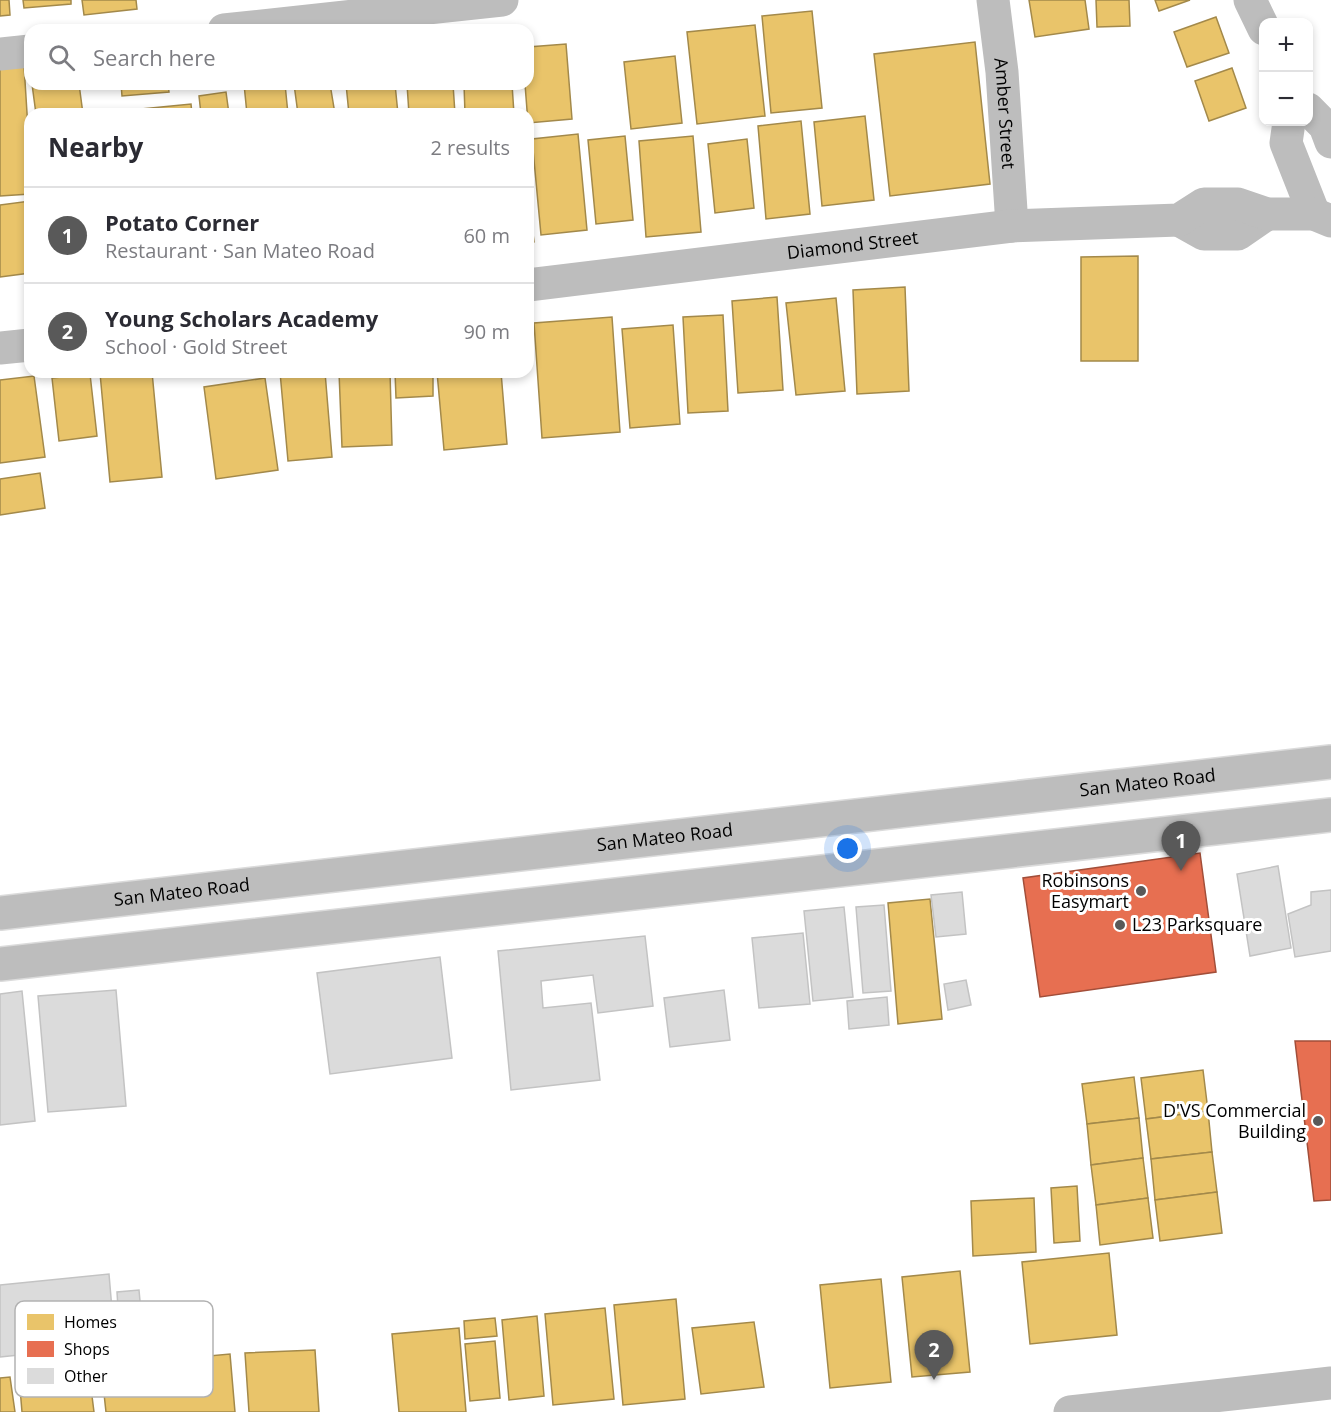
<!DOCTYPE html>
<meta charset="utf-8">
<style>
body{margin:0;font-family:"Open Sans",sans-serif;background:#f2f2f3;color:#2b2b33}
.controls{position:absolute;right:18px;top:18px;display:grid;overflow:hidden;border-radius:12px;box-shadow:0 3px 9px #0003}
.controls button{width:54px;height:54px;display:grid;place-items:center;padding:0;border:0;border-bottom:2px solid #e1e1e2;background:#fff;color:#2b2b33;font:30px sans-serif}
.you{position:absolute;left:848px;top:849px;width:21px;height:21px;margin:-15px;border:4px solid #fff;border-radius:50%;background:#1a73e8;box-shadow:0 0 0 9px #1a73e833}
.badge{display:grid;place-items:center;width:39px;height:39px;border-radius:50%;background:#595959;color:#fff;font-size:20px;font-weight:700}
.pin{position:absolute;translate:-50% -50px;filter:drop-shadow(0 2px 3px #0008)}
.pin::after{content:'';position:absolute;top:32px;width:21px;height:18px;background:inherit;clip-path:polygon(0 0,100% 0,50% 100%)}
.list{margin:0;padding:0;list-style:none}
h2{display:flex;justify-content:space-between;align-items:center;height:78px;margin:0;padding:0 24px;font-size:26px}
h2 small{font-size:20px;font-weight:400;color:#7c7c81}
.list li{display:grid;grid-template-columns:39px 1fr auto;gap:18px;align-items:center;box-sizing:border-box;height:96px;padding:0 24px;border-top:2px solid #e1e1e2}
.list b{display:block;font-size:22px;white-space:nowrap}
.list p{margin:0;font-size:20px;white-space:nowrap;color:#7c7c81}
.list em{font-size:20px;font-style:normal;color:#7c7c81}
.icon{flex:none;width:33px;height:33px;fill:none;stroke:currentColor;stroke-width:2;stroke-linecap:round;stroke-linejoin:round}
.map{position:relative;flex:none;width:1331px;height:1412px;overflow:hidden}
.search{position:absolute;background:#fff;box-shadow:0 3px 9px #0003;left:24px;top:24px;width:510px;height:66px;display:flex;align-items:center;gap:15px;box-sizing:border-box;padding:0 21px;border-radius:18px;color:#7c7c81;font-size:22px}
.panel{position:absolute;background:#fff;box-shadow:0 3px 9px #0003;left:24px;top:108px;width:510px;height:270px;border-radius:18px}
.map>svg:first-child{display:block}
.homes{fill:#e9c46a;stroke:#a3894a;stroke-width:1.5}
.shops{fill:#e76f51;stroke:#a24e39;stroke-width:1.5}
.building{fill:#dbdbdb;stroke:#c3c3c3;stroke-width:1.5}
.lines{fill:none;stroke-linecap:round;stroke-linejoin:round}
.primary-casing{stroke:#dbdbdb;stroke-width:36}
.minor{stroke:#bdbdbd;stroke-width:33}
.primary{stroke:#bdbdbd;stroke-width:33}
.poi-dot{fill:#595959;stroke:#fff;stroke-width:2}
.labels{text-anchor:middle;stroke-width:6;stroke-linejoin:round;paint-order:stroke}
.street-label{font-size:18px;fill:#000;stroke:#fff}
.poi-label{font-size:18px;fill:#000;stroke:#fff;text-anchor:end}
.key{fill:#fff;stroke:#b2b2b2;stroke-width:1.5}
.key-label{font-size:16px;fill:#000}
</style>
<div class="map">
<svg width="1331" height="1412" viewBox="0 0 1331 1412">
<rect width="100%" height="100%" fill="#fff"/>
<g class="homes">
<path d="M0,0h9l1,15 -10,1z"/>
<path d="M23,0h48v4l-47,4z"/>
<path d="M82,0h54l1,9 -53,6z"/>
<path d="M1029,0h56l4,29 -54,8z"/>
<path d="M1096,0h33l1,26 -33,1z"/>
<path d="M1155,0h35l-31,11z"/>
<path d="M812,11l10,97 -51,5 -9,-97z"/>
<path d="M1216,17l13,36 -42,14 -13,-35z"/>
<path d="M755,25l10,91 -68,8 -10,-92z"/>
<path d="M975,42l15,142 -100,12 -16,-142z"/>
<path d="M566,44l6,75 -44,4 -3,-39h3v-37z"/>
<path d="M675,56l7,67 -51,6 -7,-67z"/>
<path d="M24,65l6,96v33l-30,2v-130z"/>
<path d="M1232,68l14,40 -37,13 -14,-40z"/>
<path d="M32,84h47l4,30h-47z"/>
<path d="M121,84h47l1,8 -47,4z"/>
<path d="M244,84h41l3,30h-41z"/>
<path d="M294,84h36l5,30h-37z"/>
<path d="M346,84h49l3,30h-49z"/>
<path d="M407,84h46l2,30h-46z"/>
<path d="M464,84h48l2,30h-49z"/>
<path d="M226,92l3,22h-28l-2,-18z"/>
<path d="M191,104l1,10h-71v-3z"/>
<path d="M865,116l9,84 -52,6 -8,-84z"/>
<path d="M801,121l9,93 -44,5 -8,-93z"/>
<path d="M578,134l9,96 -46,5 -9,-96z"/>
<path d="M625,136l8,84 -37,4 -8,-84z"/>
<path d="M693,136l8,96 -55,5 -7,-96z"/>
<path d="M747,139l7,69 -39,5 -7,-69z"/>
<path d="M528,193l6,49 -6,1z"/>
<path d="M30,201v72l-30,4v-72z"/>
<path d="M1138,256v105h-57v-104z"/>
<path d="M905,287l4,104 -52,3 -4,-104z"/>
<path d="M777,297l6,93 -45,3 -6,-92z"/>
<path d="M836,298l9,93 -49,4 -10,-92z"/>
<path d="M723,315l5,96 -40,2 -5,-96z"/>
<path d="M612,317l8,115 -78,6 -8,-115z"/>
<path d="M673,325l7,99 -50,4 -8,-99z"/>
<path d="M108,372h44l10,105 -52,5 -10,-109z"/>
<path d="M280,372h45l7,85 -44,4z"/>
<path d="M339,372h51l2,73 -50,2z"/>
<path d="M395,372h38v24l-37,2z"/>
<path d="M437,372h64l6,72 -63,6z"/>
<path d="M90,374l7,62 -38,5 -7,-63z"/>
<path d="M34,376l11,81 -45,6v-83z"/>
<path d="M265,378l13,92 -62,9 -12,-92z"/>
<path d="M40,473l5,35 -45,7v-36z"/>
<path d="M930,899l12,120 -44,5 -10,-121z"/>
<path d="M1203,1070l5,41 -62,8 -5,-41z"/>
<path d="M1134,1077l5,41 -52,6 -5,-40z"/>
<path d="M1208,1111l4,41 -61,7 -5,-40z"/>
<path d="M1139,1118l4,40 -52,7 -4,-41z"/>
<path d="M1212,1152l5,40 -62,8 -4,-41z"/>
<path d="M1143,1158l5,40 -52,7 -5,-40z"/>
<path d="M1077,1186l3,55 -26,2 -3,-55z"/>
<path d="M1217,1192l5,41 -62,8 -5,-41z"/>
<path d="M1034,1198l2,54 -63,4 -2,-55z"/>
<path d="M1148,1198l5,40 -53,7 -4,-40z"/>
<path d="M1109,1253l8,82 -87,9 -8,-82z"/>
<path d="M960,1271l10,101 -58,5 -10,-100z"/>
<path d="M881,1279l10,103 -61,6 -10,-103z"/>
<path d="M676,1299l9,100 -62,6 -9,-100z"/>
<path d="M605,1308l9,91 -61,6 -8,-91z"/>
<path d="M537,1316l7,80 -35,4 -7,-80z"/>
<path d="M495,1318l2,18 -32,3 -1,-18z"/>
<path d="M754,1322l10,65 -63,7 -9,-66z"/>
<path d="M459,1328l7,84h-67l-7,-78z"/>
<path d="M495,1341l5,57 -30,3 -5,-57z"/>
<path d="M315,1350l4,62h-70l-4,-59z"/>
<path d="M230,1354l5,58h-129l-5,-46z"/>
<path d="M10,1377l5,35h-15v-34z"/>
<path d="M90,1380l4,32h-72l-2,-24z"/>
</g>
<g class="shops">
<path d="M1200,853l16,119 -176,25 -17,-119z"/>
<path d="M1295,1041h36v159l-17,1z"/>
</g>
<g class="building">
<path d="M1278,866l13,82 -41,8 -13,-82z"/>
<path d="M1331,890v61l-36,6 -7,-43 23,-9v-13z"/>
<path d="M962,892l4,42 -30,3 -5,-42z"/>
<path d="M884,905l7,86 -28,2 -7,-86z"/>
<path d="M844,907l9,90 -40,4 -9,-90z"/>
<path d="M803,933l7,71 -51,4 -7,-70z"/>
<path d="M645,936l8,70 -55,7 -5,-38 -52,6 2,27 48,-5 9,77 -89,10 -13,-139z"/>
<path d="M440,957l12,101 -122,16 -13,-101z"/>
<path d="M966,980l5,25 -23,5 -4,-26z"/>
<path d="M116,990l10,116 -78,6 -10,-116z"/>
<path d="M724,990l6,50 -60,7 -6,-49z"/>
<path d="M22,991l13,130 -35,4v-131z"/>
<path d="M887,997l2,28 -40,4 -2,-28z"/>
<path d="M109,1274l6,71 -115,12v-72z"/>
<path d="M139,1290l3,33 -23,2 -2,-33z"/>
</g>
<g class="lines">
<g class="primary-casing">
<g id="primary">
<path id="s3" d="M0,913l1331,-151"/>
<path d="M0,964l1331,-149"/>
</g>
</g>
<g class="minor">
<path id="s1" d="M993,0l9,72 10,154"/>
<path d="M1250,0l14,29"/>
<path d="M224,30l278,-30"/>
<path d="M0,54l30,-3"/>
<path d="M1308,109l17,17 6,16"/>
<path d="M1289,122l-3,21 28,71"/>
<path d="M1179,220l25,14h34l29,-20"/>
<path id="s2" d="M528,285l484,-59 167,-6 25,-16h34l29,10h47l17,7"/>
<path d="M0,348l30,-3"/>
<path d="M1070,1412l261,-29"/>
</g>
<use href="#primary" class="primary"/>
</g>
<g class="poi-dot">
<circle cx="1141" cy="891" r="6"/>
<circle cx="1120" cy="925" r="6"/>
<circle cx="1318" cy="1121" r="6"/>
</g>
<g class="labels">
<g class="street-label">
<text dy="6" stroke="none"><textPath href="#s1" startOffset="114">Amber Street</textPath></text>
<text dy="6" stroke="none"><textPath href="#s2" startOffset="327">Diamond Street</textPath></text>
<text dy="6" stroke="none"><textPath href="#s3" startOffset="1155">San Mateo Road</textPath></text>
<text dy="6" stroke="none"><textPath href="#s3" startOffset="669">San Mateo Road</textPath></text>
<text dy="6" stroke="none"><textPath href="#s3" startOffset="183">San Mateo Road</textPath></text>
</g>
<g class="poi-label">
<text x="1129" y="887">Robinsons<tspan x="1129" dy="21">Easymart</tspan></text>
<text x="1132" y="931" text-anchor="start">L23 Parksquare</text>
<text x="1306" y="1117">D'VS Commercial<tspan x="1306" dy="21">Building</tspan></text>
</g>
</g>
<rect x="15" y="1301" width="198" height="96" rx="9" class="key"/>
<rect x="27" y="1314" width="27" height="16" fill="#e9c46a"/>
<rect x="27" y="1341" width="27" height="16" fill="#e76f51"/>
<rect x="27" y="1368" width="27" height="16" fill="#dbdbdb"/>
<g class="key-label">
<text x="64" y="1328">Homes</text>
<text x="64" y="1355">Shops</text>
<text x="64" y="1382">Other</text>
</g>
</svg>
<div class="controls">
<button>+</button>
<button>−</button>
</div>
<div class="you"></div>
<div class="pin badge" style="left:1181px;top:871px">1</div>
<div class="pin badge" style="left:934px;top:1380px">2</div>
<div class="search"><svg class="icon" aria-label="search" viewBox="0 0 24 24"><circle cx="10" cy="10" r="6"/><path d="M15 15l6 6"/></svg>Search here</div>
<section class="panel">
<h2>Nearby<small>2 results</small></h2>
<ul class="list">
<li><span class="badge">1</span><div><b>Potato Corner</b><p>Restaurant · San Mateo Road</p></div><em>60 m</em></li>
<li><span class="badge">2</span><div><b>Young Scholars Academy</b><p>School · Gold Street</p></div><em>90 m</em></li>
</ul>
</section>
</div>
